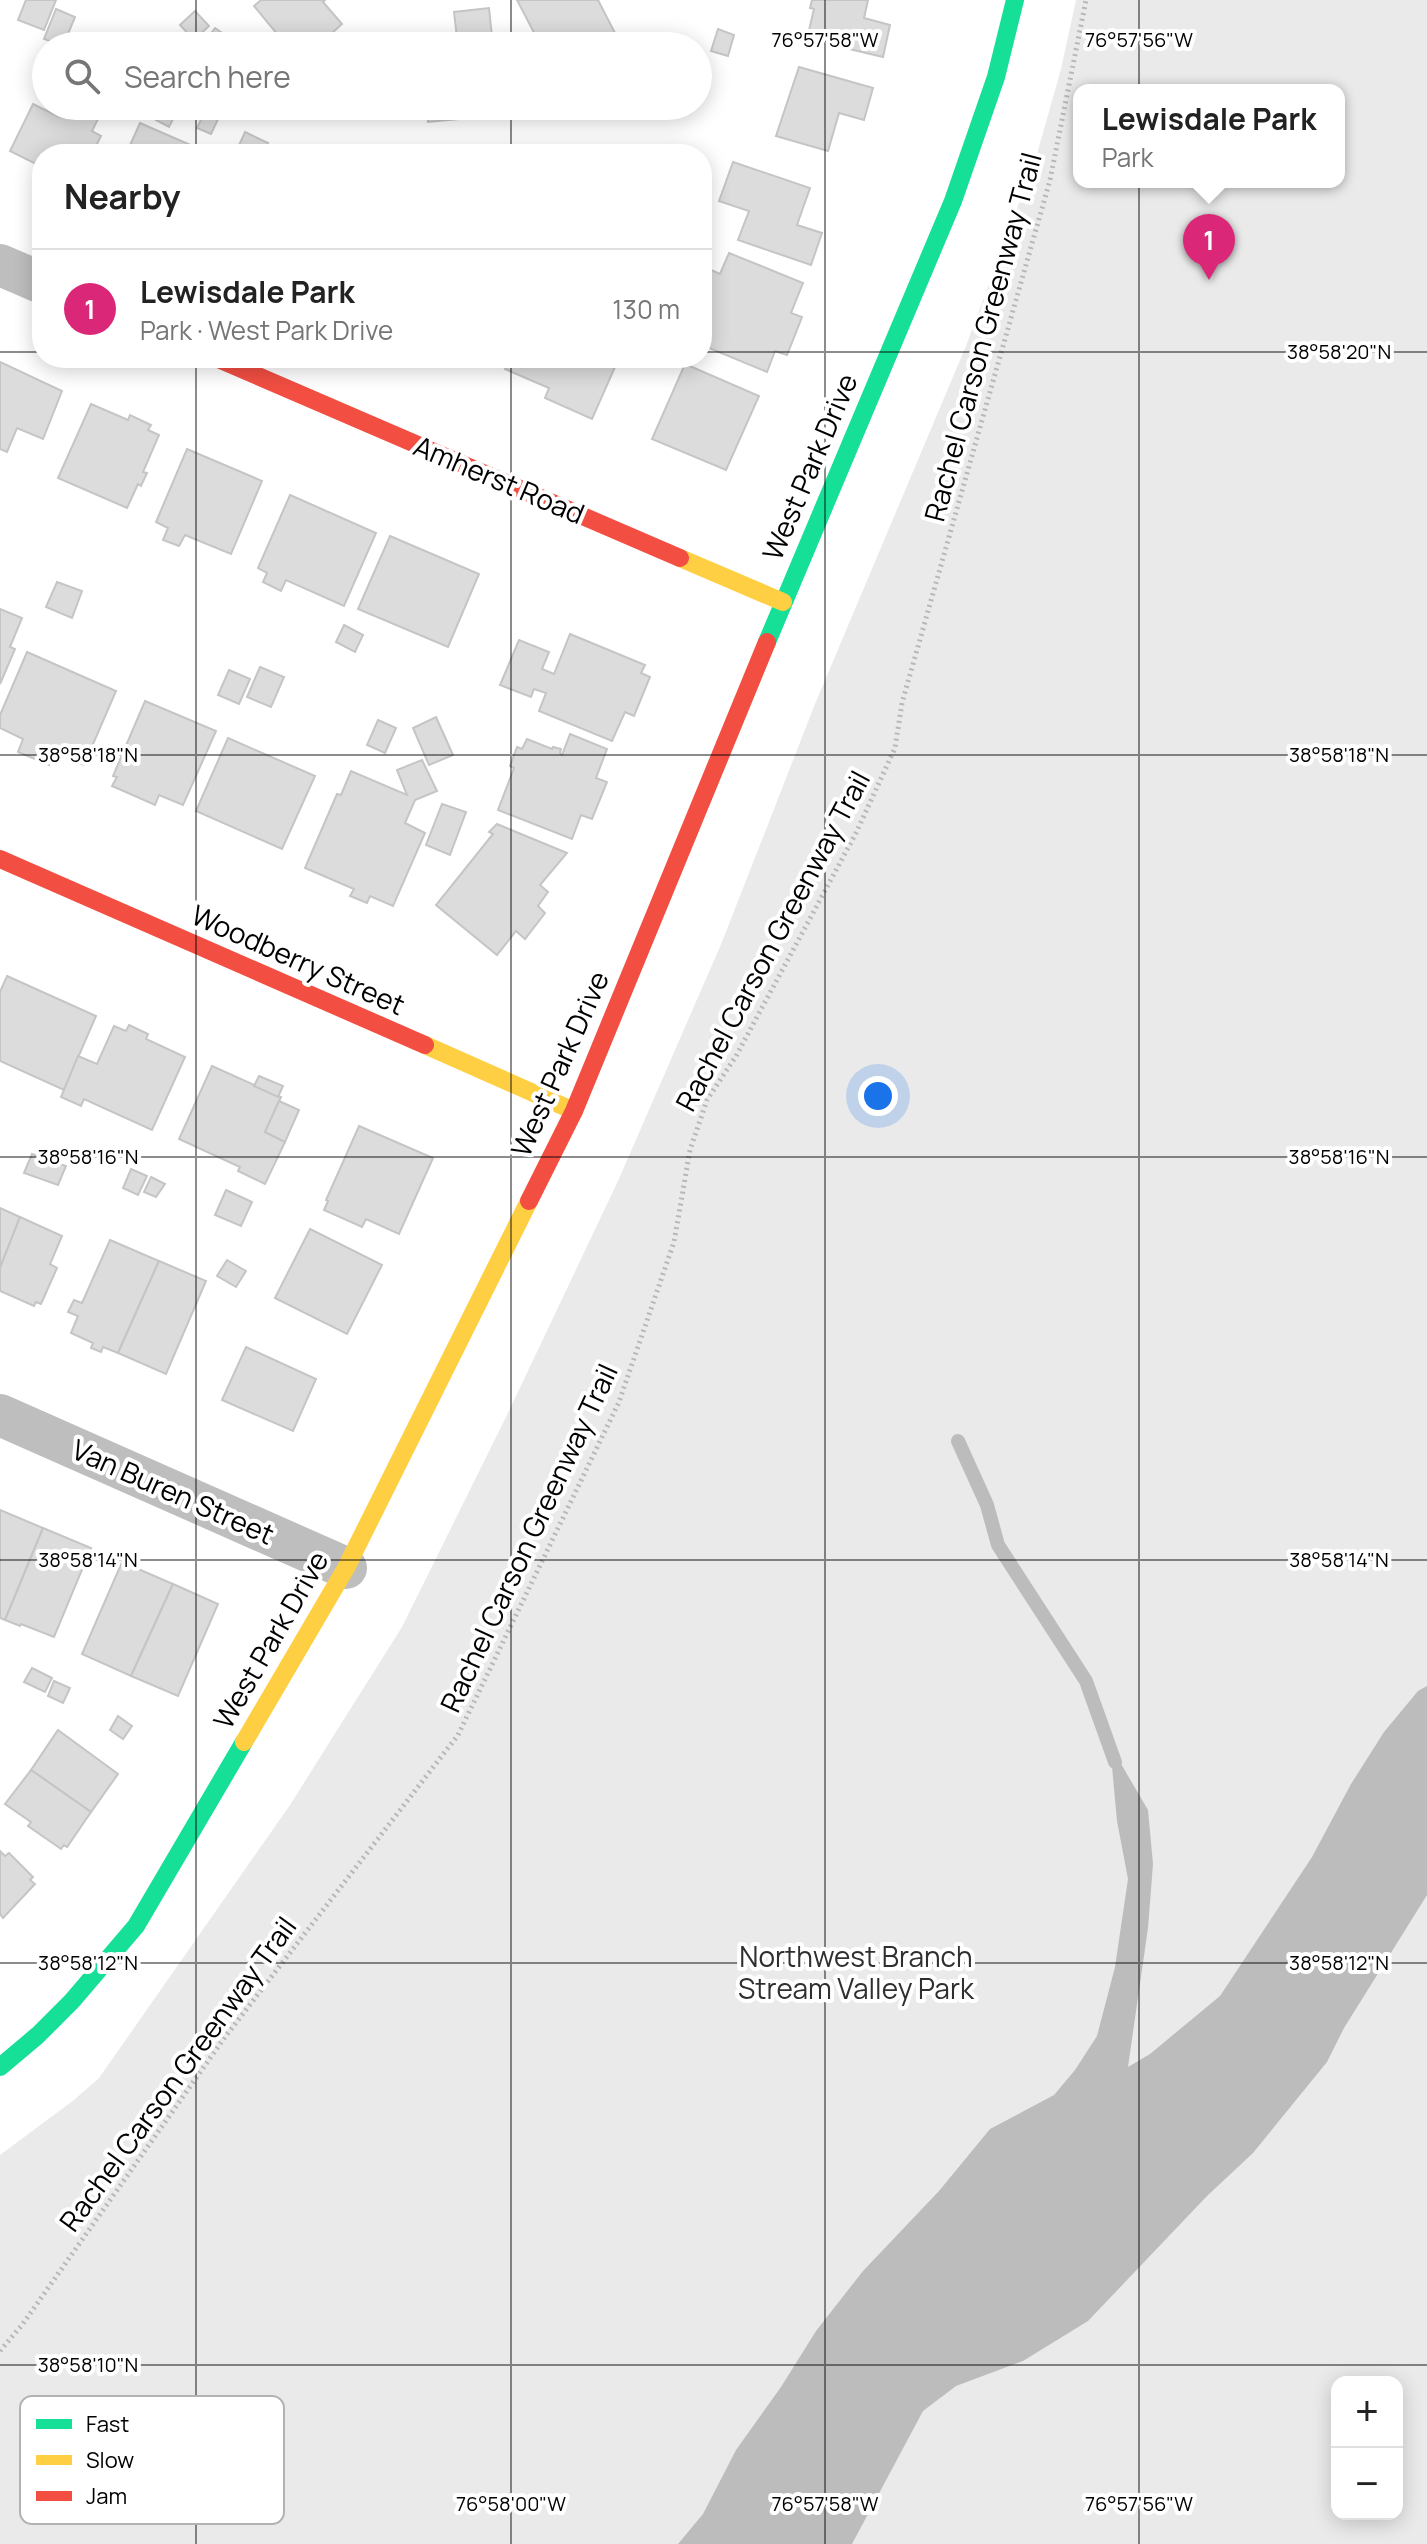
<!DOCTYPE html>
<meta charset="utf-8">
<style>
body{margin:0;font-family:Manrope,sans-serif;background:#f6f6f6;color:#222}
.controls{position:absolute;right:24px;bottom:24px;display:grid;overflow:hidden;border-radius:16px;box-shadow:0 4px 20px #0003}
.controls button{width:72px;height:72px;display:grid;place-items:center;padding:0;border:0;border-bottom:2px solid #e0e0e0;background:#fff;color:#222;font:40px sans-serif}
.you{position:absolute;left:878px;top:1096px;width:28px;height:28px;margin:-20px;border:6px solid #fff;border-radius:50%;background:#1a73e8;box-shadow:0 0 0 12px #1a73e833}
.badge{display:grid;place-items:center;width:52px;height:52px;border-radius:50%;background:#db2777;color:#fff;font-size:26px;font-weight:700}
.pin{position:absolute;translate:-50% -66px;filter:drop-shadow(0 2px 4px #0008)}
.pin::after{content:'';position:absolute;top:42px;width:28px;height:24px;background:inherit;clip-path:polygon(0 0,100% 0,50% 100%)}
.popup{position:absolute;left:1073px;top:84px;width:272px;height:104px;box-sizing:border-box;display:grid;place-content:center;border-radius:16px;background:#fff;filter:drop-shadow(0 2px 6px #0005);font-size:26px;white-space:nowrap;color:#767676}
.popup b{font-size:30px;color:#222}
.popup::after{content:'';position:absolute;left:50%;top:100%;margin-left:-16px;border:16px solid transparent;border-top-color:#fff}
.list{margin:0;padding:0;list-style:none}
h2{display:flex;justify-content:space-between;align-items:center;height:104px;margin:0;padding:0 32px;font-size:34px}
h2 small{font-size:26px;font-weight:400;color:#767676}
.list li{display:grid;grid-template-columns:52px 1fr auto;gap:24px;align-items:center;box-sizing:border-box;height:120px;padding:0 32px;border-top:2px solid #e0e0e0}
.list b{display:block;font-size:30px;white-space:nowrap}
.list p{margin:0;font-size:26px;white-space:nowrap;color:#767676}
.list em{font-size:26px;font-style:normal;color:#767676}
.icon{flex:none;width:44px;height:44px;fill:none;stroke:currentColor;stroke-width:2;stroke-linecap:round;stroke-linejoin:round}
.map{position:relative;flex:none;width:1427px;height:2544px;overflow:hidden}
.search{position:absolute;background:#fff;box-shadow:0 4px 20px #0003;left:32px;top:32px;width:680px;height:88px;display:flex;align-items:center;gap:20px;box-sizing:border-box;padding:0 28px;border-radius:44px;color:#767676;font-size:30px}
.panel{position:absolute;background:#fff;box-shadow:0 4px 20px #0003;left:32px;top:144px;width:680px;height:224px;border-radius:32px}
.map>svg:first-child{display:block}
.green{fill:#eaeaea;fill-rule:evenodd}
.water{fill:#bcbcbc}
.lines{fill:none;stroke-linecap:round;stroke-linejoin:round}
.stream{stroke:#bcbcbc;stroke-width:14}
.building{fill:#dcdcdc;stroke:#c5c5c5;stroke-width:2}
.path{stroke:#b8b8b8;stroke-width:5;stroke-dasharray:2 4;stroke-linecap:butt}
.street{stroke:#bebebe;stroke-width:42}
.fast{stroke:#16e098;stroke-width:18}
.slow{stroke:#ffcf43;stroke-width:18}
.jam{stroke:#f24e42;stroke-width:18}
.ticks{fill:none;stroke:#000;stroke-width:2;stroke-opacity:0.45}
.labels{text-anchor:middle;stroke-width:8;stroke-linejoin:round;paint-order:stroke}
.street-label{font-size:28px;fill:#000;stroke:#fff}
.park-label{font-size:28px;fill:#2f2f2f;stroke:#fff}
.key{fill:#fff;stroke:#b2b2b2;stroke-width:2}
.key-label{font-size:22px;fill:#000}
.ticks-label{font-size:20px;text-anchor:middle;fill:#000;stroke:#fff;stroke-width:8;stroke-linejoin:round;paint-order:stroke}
</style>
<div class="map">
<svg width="1427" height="2544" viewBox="0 0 1427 2544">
<rect width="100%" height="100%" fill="#fff"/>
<path class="green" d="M1076,0h351v2544h-1427v-389l74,-55 25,-22 191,-273 112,-178 105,-212 111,-234 104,-239 93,-238 151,-358 71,-192 24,-85zM1079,90h260v92h-260zM1337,2382h60v132h-60z"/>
<path class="water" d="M1427,1686v209l-83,133 -17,34 -74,91 -46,43 -119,125 -65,40 -67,25 -33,25 -71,133h-174l25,-30 33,-64 45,-63 35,-56 47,-60 76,-80 51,-62 64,-34 21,-25 22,-34 18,-69 13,-88 -11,-58 -7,-76 38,65 5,54 -5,64 -20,139 22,-13 70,-58 92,-139 39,-73 33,-52 34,-41z"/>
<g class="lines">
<path class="stream" d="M958,1441l29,64 11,40 88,136 29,81"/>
</g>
<g class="building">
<path d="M26,0h30l-12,30 -26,-10z"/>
<path d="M261,0h64l-2,2 19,22 -24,22h-31l-33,-40z"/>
<path d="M517,0h81l17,33 -26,13h-48z"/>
<path d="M812,0h56l-4,18 26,7 -7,32 -76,-18 7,-30 -4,-1z"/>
<path d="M489,8l4,38h-73l-1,-4 38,-4 -3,-26z"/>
<path d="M56,9l19,8 -12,29 -19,-7z"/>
<path d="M195,11l14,15 -15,14 -14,-15z"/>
<path d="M215,28l13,9 -6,9h-16l-3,-2z"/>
<path d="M718,29l16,6 -6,21 -17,-5z"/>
<path d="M799,67l74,21 -9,32 -25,-7 -11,38 -52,-15z"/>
<path d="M33,104l26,13 5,-11h28l10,5 -10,20 9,5 -9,18h-50v13l-32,-16z"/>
<path d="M162,106l17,1 -10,20 -13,-7z"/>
<path d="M426,106h41l2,12 -41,4z"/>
<path d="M206,109l14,6 -9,19 -14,-6z"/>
<path d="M140,123l69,30 -1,1h-82z"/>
<path d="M245,132l23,11 -5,11h-28z"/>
<path d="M733,162l77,26 -13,37 25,8 -11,32 -73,-25 11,-29 -30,-10z"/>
<path d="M729,253l74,30 -12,30 11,4 -15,38 -12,-4 -8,21 -65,-27v-24l7,-17 -7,-3v-35l18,8z"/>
<path d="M510,358h109l-27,61 -47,-21 4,-10 -44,-19z"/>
<path d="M0,362l62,29 -19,48 -26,-11 -10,24 -7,-3z"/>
<path d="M685,364l74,32 -33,74 -74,-31z"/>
<path d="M91,404l37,16 2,-5 21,10 -3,5 11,5 -16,37 4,1 -6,13 -3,-2 -11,24 -69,-30z"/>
<path d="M187,449l75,32 -31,73 -46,-19 -6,11 -16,-6 5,-12 -12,-6z"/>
<path d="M290,495l86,38 -32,73 -58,-26 -5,11 -18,-9 4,-9 -9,-5z"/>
<path d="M390,536l89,38 -31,73 -90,-38z"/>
<path d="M57,582l25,9 -10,27 -26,-11z"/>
<path d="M0,609l22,9 -12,29 5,2 -15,35z"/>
<path d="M344,625l19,10 -8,17 -19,-10z"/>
<path d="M570,634l75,31 -4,8 9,4 -16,39 -9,-4 -13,29 -73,-30 7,-18 -12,-4 -3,8 -31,-12 19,-45 30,12 -7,17 12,5z"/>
<path d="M27,652l89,39 -32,74 -30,-13 -5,13 -31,-13 5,-13 -23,-11v-13z"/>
<path d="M260,667l24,10 -13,30 -24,-10z"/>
<path d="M229,670l21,9 -11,25 -21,-9z"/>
<path d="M145,701l71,30 -33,74 -24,-10 -4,10 -43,-19 5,-9 -4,-1z"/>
<path d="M436,717l17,38 -24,10 -16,-37z"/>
<path d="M378,720l18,8 -11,25 -18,-8z"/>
<path d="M570,734l37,15 -11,29 11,4 -15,37 -11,-4 -9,24 -74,-29 16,-42 -4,-2 7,-19 5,2 5,-10 25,10 1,-2 8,2 -1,4 2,2z"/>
<path d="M228,738l87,38 -33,73 -86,-38z"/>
<path d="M422,760l15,31 -22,9 -10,23 20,10 -32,73 -23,-10 -3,7 -17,-7 4,-7 -49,-21 32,-74 4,1 10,-24 56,24 -10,-25z"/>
<path d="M442,804l24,8 -16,43 -24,-10z"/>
<path d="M497,824l70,29 -27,32 8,7 -10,14 7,7 -20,26 -9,-8 -19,24 -61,-50 57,-71 -4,-2z"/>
<path d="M7,976l89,40 -32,74 -64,-29v-69z"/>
<path d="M129,1025l19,9 -2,5 39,18 -33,73 -68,-31 -3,7 -20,-9 17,-41 19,8 17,-38 12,5z"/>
<path d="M212,1066l69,31 -16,35 20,10 -20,42 -27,-13 2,-4 -61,-28z"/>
<path d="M259,1076l24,10 -5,11 -24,-11z"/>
<path d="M279,1101l20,9 -14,32 -20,-10z"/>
<path d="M359,1126l74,32 -34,76 -33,-15 -4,8 -38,-17 4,-9 -2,-1z"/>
<path d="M32,1154l34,12 -8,19 -34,-12z"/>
<path d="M131,1169l16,7 -9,19 -15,-7z"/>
<path d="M151,1177l14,7 -9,13 -12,-5z"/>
<path d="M226,1190l26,12 -11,24 -26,-11z"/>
<path d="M0,1208l20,9 -20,51z"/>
<path d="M20,1217l42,19 -12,28 7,4 -16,36 -5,-2 -2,4 -34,-15v-23z"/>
<path d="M310,1229l72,36 -35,69 -72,-36z"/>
<path d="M110,1240l49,21 -41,92 -15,-6 -2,5 -10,-4 2,-5 -22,-10 7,-17 -10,-4 6,-12 8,3z"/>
<path d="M227,1260l19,11 -10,16 -19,-11z"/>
<path d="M159,1261l47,20 -40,93 -48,-21z"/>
<path d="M246,1347l70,32 -23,52 -71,-31z"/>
<path d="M0,1510l43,18 -38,92 -5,-2z"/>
<path d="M43,1528l48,20 -37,89 -33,-13 -1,2 -15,-6z"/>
<path d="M122,1562l51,22 -42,92 -49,-22z"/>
<path d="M173,1584l45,20 -40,92 -47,-20z"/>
<path d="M32,1668l20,10 -7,14 -21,-10z"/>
<path d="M54,1681l16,7 -7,15 -15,-7z"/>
<path d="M118,1716l14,10 -9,13 -13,-9z"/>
<path d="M58,1730l60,44 -27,38 -60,-42z"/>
<path d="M31,1770l60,42 -24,35 -3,-2 -3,4 -33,-23 3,-4 -26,-18z"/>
<path d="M0,1851l5,5 4,-3 24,24 -3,3 5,4 -32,34 -3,-4z"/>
</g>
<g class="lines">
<path class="path" d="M0,2351l22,-26 203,-288 233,-302 161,-333 55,-160 16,-92 17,-50 29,-44 120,-223 39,-85 7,-45 148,-523 36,-180"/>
<g class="street">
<path d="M0,265l42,18"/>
<path d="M0,1415l346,153"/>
</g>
<g class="fast">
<path d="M767,642l186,-441 43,-124 19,-77"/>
<path d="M0,2067l38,-32 34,-34 64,-75 108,-184"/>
</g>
<g class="slow">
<path d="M680,558l103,44"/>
<path d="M425,1045l149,66"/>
<path d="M244,1742l102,-174 183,-367"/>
</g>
<g class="jam">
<path d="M216,358l464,200"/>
<path d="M0,859l425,186"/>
<path d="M529,1201l45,-90 193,-469"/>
</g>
</g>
<path class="ticks" d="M196,0v46M511,0v46M825,0v2544M1139,0v2544M196,106v48M511,106v48M0,352h42M702,352h725M196,358v2186M511,358v2186M0,755h1427M0,1157h1427M0,1560h1427M0,1963h1427M0,2365h1427"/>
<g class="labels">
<g class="street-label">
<text transform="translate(983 337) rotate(-75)" y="10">Rachel Carson Greenway Trail</text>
<text transform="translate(810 467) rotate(-67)" y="10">West Park Drive</text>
<text transform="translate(499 480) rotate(23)" y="10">Amherst Road</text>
<text transform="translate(773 941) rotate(-62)" y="10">Rachel Carson Greenway Trail</text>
<text transform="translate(298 960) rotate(24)" y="10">Woodberry Street</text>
<text transform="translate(560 1064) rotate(-66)" y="10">West Park Drive</text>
<text transform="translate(173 1492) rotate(24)" y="10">Van Buren Street</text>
<text transform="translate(529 1538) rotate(-65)" y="10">Rachel Carson Greenway Trail</text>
<text transform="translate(271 1640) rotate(-60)" y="10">West Park Drive</text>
<text transform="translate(178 2074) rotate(-54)" y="10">Rachel Carson Greenway Trail</text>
</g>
<g class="park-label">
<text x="856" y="1967">Northwest Branch<tspan x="856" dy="32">Stream Valley Park</tspan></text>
</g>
</g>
<rect x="20" y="2396" width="264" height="128" rx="12" class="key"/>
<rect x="36" y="2419" width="36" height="10" fill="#16e098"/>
<rect x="36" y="2455" width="36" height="10" fill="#ffcf43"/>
<rect x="36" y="2491" width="36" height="10" fill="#f24e42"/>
<g class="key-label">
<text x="86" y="2432">Fast</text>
<text x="86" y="2468">Slow</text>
<text x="86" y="2504">Jam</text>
</g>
<g class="ticks-label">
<text x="825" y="47">76°57'58"W</text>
<text x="1139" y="47">76°57'56"W</text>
<text x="1339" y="359">38°58'20"N</text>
<text x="88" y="762">38°58'18"N</text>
<text x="1339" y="762">38°58'18"N</text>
<text x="88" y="1164">38°58'16"N</text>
<text x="1339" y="1164">38°58'16"N</text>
<text x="88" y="1567">38°58'14"N</text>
<text x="1339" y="1567">38°58'14"N</text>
<text x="88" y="1970">38°58'12"N</text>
<text x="1339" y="1970">38°58'12"N</text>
<text x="88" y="2372">38°58'10"N</text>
<text x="511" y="2511">76°58'00"W</text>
<text x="825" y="2511">76°57'58"W</text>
<text x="1139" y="2511">76°57'56"W</text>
</g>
</svg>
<div class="controls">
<button>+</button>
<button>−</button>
</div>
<div class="you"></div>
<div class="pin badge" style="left:1209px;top:280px">1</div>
<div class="popup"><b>Lewisdale Park</b>Park</div>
<div class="search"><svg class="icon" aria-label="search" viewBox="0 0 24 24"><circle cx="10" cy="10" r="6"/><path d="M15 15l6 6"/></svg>Search here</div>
<section class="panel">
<h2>Nearby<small></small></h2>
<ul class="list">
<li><span class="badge">1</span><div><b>Lewisdale Park</b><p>Park · West Park Drive</p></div><em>130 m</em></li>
</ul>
</section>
</div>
